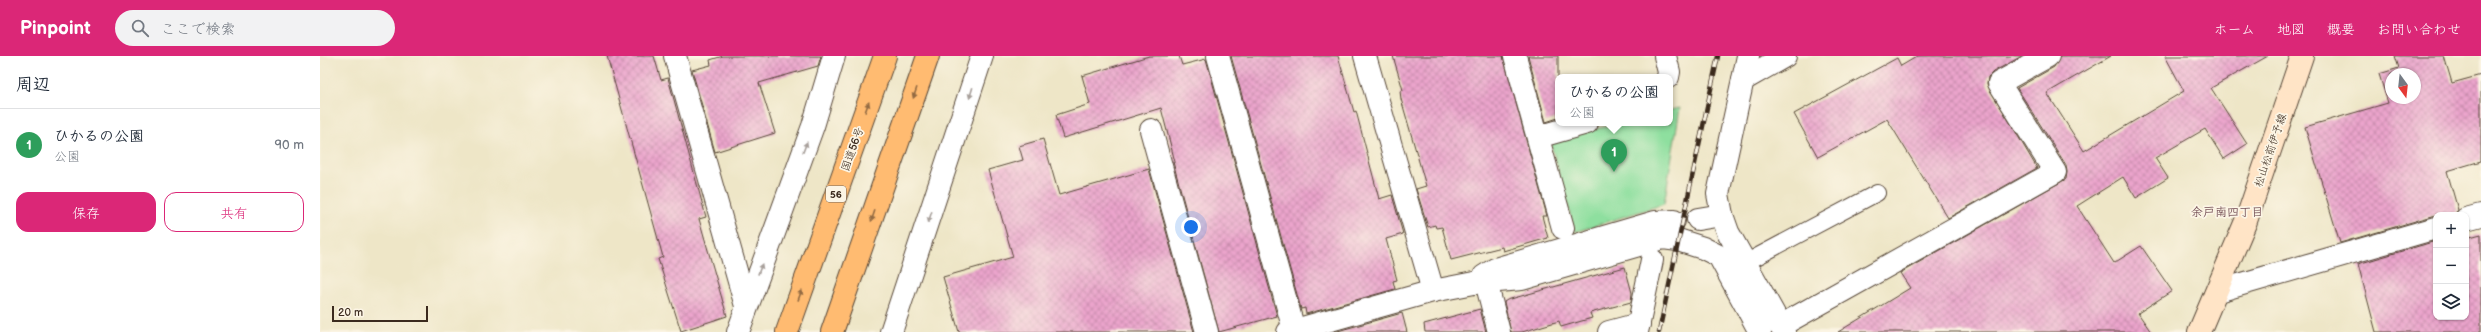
<!DOCTYPE html>
<html lang="ja">
<meta charset="utf-8">
<style>
body{margin:0;font-family:"Balsamiq Sans","Klee One",sans-serif;background:#f2f2f3;color:#1f2937}
.controls{position:absolute;right:12px;bottom:12px;display:grid;overflow:hidden;border-radius:8px;box-shadow:0 1px 3px #0004}
.controls button{width:36px;height:36px;display:grid;place-items:center;padding:0;border:0;border-bottom:1px solid #e0e1e3;background:#fff;color:#1f2937;font:20px sans-serif}
.compass{position:absolute;left:2065px;top:12px;width:36px;height:36px;border-radius:50%;background:#fff;box-shadow:0 1px 3px #0004;rotate:165deg}
.scale{position:absolute;left:12px;bottom:10px;width:96px;box-sizing:border-box;padding-left:4px;border:2px solid #3b2a1e;border-top:0;font-size:11px;line-height:14px;white-space:nowrap;color:#3b2a1e;-webkit-text-stroke:3px #fcf5e5;paint-order:stroke}
.you{position:absolute;left:871px;top:171px;width:14px;height:14px;margin:-10px;border:3px solid #fff;border-radius:50%;background:#1a73e8;box-shadow:0 0 0 6px #1a73e833}
.badge{display:grid;place-items:center;width:26px;height:26px;border-radius:50%;background:#db2777;color:#fff;font-size:13px;font-weight:700}
.pin{position:absolute;translate:-50% -33px;filter:drop-shadow(0 1px 2px #0008)}
.pin::after{content:'';position:absolute;top:21px;width:14px;height:12px;background:inherit;clip-path:polygon(0 0,100% 0,50% 100%)}
.popup{position:absolute;left:1235px;top:18px;width:118px;height:52px;box-sizing:border-box;display:grid;place-content:center;border-radius:8px;background:#fff;filter:drop-shadow(0 1px 3px #0005);font-size:13px;white-space:nowrap;color:#747a83}
.popup b{font-size:15px;color:#1f2937}
.popup::after{content:'';position:absolute;left:50%;top:100%;margin-left:-8px;border:8px solid transparent;border-top-color:#fff}
.list{margin:0;padding:0;list-style:none}
h2{display:flex;justify-content:space-between;align-items:center;height:52px;margin:0;padding:0 16px;font-size:17px}
h2 small{font-size:13px;font-weight:400;color:#747a83}
.list li{display:grid;grid-template-columns:26px 1fr auto;gap:12px;align-items:center;box-sizing:border-box;height:72px;padding:0 16px;border-top:1px solid #e0e1e3}
.list b{display:block;font-size:15px;white-space:nowrap}
.list p{margin:0;font-size:13px;white-space:nowrap;color:#747a83}
.list em{font-size:13px;font-style:normal;color:#747a83}
.actions{display:flex;gap:8px;padding:12px 16px}
.actions a{flex:1;padding:9px 0;border:1px solid #db2777;border-radius:12px;text-align:center;font-size:14px;color:#db2777}
.actions .main{background:#db2777;color:#fff}
.icon{flex:none;width:22px;height:22px;fill:none;stroke:currentColor;stroke-width:2;stroke-linecap:round;stroke-linejoin:round}
.map{position:relative;flex:none;width:2161px;height:276px;overflow:hidden}
header{display:flex;align-items:center;gap:24px;box-sizing:border-box;height:56px;padding:0 20px;background:#db2777;color:#fff}
header strong{font-size:19px}
nav{display:flex;gap:22px;margin-inline-start:auto;font-size:14px}
.search{width:280px;height:36px;background:#f2f2f3;display:flex;align-items:center;gap:10px;box-sizing:border-box;padding:0 14px;border-radius:22px;color:#747a83;font-size:15px}
main{display:flex}
aside{flex:1;background:#fff}
.map>svg:first-child{display:block}
.green{fill:#8edf9f;stroke:#64845e}
.building{fill:url(#building-cross-hatch);fill-rule:evenodd}
.lines{fill:none;stroke-linecap:round;stroke-linejoin:round}
.service-casing{stroke:#564637;stroke-width:18}
.minor-casing{stroke:#564637;stroke-width:24}
.secondary-casing{stroke:#564637;stroke-width:24}
.trunk-casing{stroke:#564637;stroke-width:24}
.service{stroke:#fff;stroke-width:16}
.minor{stroke:#fff;stroke-width:22}
.secondary{stroke:#ffe4c6;stroke-width:22}
.trunk{stroke:#ffbb71;stroke-width:22}
.rail-casing{stroke:#3b2a1e;stroke-width:4.5}
.rail{stroke:#fcf5e5;stroke-width:3;stroke-dasharray:9;stroke-linecap:butt}
.oneway{fill:#936b43}
.oneway2{fill:#a79f9a}
.labels{text-anchor:middle;stroke-width:3.5;stroke-linejoin:round;paint-order:stroke}
.shield{fill:#fcf5e5;stroke:#75675a;stroke-width:1}
.shield-label{font-size:10px;font-weight:bold;fill:#3b2a1e}
.street-label{font-size:11px;fill:#3b2a1e;stroke:#fcf5e5}
.neighbourhood-label{font-size:12px;font-weight:bold;fill:#79555b;stroke:#fcf5e5}
</style>
<header>
<strong>Pinpoint</strong>
<div class="search"><svg class="icon" aria-label="search" viewBox="0 0 24 24"><circle cx="10" cy="10" r="6"/><path d="M15 15l6 6"/></svg>ここで検索</div>
<nav><a>ホーム</a><a>地図</a><a>概要</a><a>お問い合わせ</a></nav>
</header>
<main>
<aside>
<h2>周辺<small></small></h2>
<ul class="list">
<li><span class="badge" style="background:#2e9e5b">1</span><div><b>ひかるの公園</b><p>公園</p></div><em>90 m</em></li>
</ul>
<div class="actions"><a class="main">保存</a><a>共有</a></div>
</aside>
<div class="map">
<svg width="2161" height="276" viewBox="0 0 2161 276">
<defs>
<pattern id="building-cross-hatch" width="8" height="8" patternUnits="userSpaceOnUse"><rect width="8" height="8" fill="#eba4cc"/><path d="M0 0l8 8M0 8l8-8" fill="none" stroke="#c086a5"/></pattern>
</defs>
<rect width="100%" height="100%" fill="#fcf5e5"/>
<filter id="ink" filterUnits="userSpaceOnUse"><feTurbulence type="fractalNoise" baseFrequency=".025" numOctaves="2"/><feDisplacementMap in="SourceGraphic" scale="8" xChannelSelector="R" yChannelSelector="G"/><feConvolveMatrix kernelMatrix="1 2 1 2 8 2 1 2 1" color-interpolation-filters="sRGB"/></filter>
<filter id="wash" filterUnits="userSpaceOnUse"><feTurbulence type="fractalNoise" baseFrequency=".012" numOctaves="4" result="noise"/><feDisplacementMap in="SourceGraphic" scale="16" xChannelSelector="R" yChannelSelector="G"/><feGaussianBlur stdDeviation="0.9" result="paint"/><feColorMatrix in="noise" values="0 0 0 0 0 0 0 0 0 0 0 0 0 0 0 0 0 1.4 0 .05"/><feComposite in="paint" operator="in"/></filter>
<g filter="url(#wash)">
<rect width="100%" height="100%" fill="#eee6c7"/>
<path class="green" d="M1360,52l-16,96 -89,28 -25,-91 69,-18h51v-13z"/>
<g id="blocks">
<g class="building">
<path d="M287,0h47l7,24 7,-2 38,139 -7,2 28,97 -46,15 -23,-72 5,-2z"/>
<path d="M403,0h98l-3,10 -59,17 16,50 -60,19 -23,-82 19,-5 -1,-5z"/>
<path d="M829,0h30l3,9 24,-6 71,257 -58,16 -46,-170h2l-14,-54 -98,30 -7,-23 34,-11 -8,-28z"/>
<path d="M911,0h107l16,56 2,-1 23,88 13,-4 11,39 -17,5 11,41 -4,1 2,8 -89,25 -1,-6 -4,1z"/>
<path d="M1073,0h110l44,160h-5l6,22 -45,13 -1,-4 -51,13 -9,-33 -6,1 -1,-3 -7,2 -12,-38 10,-3 -25,-87 -1,-8 3,-1z"/>
<path d="M1208,0h30v62l-12,4z"/>
<path d="M1598,0h104l-29,16 -5,5 -1,7 50,84 -89,50 -61,-99 -69,38 -24,-43 103,-56 4,8z"/>
<path d="M1740,0h51l-64,37 37,58 100,-60 -19,-35h103l-57,32 36,56 -23,15 -19,-30 -50,29 13,20 -32,20 -13,-21 -46,29 37,57 27,-17 31,45 -34,22 13,19h-313l72,-44 -10,-15 166,-94 1,-7 -1,-7 -49,-77 37,-21z"/>
<path d="M2075,0h49l8,27 29,-8v86l-34,10 11,39 -4,5h-18l-96,28 -35,-116 83,-24 -9,-29 20,-6zM2071,18h24v24h-24z"/>
<path d="M723,83l16,56 90,-26 45,163h-235l-16,-55 70,-20 -25,-87 35,-10 -4,-14z"/>
<path d="M2161,178v98h-105l-18,-68 78,-23v76h30v-79z"/>
<path d="M1305,211l7,26 -1,9 -41,11 2,5 -31,9 -2,-6 -37,11h-11l-7,-30 3,-2z"/>
<path d="M1160,253l6,23h-61l-1,-8z"/>
<path d="M1082,257l5,19h-73z"/>
</g>
</g>
</g>
<g filter="url(#ink)">
<use href="#blocks" fill-opacity="0" stroke="#564637" stroke-width="1"/>
<g class="lines">
<g class="service-casing">
<path id="service" d="M1425,207l132,-70"/>
</g>
<g class="minor-casing">
<g id="minor">
<path d="M355,0l71,250"/>
<path d="M898,0l76,274"/>
<path d="M1045,0l68,235"/>
<path d="M1195,0l48,172"/>
<path d="M1345,0l4,16 -1,5"/>
<path d="M1428,0l-30,138 4,21 6,17 56,100"/>
<path d="M1423,24l42,-24"/>
<path d="M831,74l56,202"/>
<path d="M1218,81l49,-14"/>
<path d="M1378,163l24,-4"/>
<path d="M2146,163l15,-4"/>
<path d="M1164,220l11,-7 160,-47 19,-1"/>
<path d="M1166,226l13,50"/>
<path d="M1898,235l218,-63"/>
<path d="M1460,270l275,-154 -56,-89 49,-27"/>
<path d="M418,276l75,-206 21,-70"/>
<path d="M571,276l91,-276"/>
<path d="M968,276l145,-41 41,-8 48,-4 141,-41 15,2 25,8 16,8 41,76"/>
<path d="M1289,276l30,-8"/>
<path d="M1317,276l15,-72"/>
</g>
</g>
<g class="secondary-casing">
<path id="secondary" d="M1879,276l47,-111 56,-165"/>
</g>
<g class="trunk-casing">
<g id="trunk">
<path d="M467,276l98,-276"/>
<path d="M512,276l96,-276"/>
</g>
</g>
<use href="#service" class="service"/>
<use href="#minor" class="minor"/>
<use href="#secondary" class="secondary"/>
<use href="#trunk" class="trunk"/>
<g class="rail-casing">
<path id="rail" d="M1339,276l59,-276"/>
</g>
<use href="#rail" class="rail"/>
</g>
<defs><path id="oneway-solid" d="M-6-.8H1V-3.2L6.5 0L1 3.2V.8H-6Z"/></defs>
<g class="oneway">
<use href="#oneway-solid" transform="translate(595 37) rotate(109)"/>
<use href="#oneway-solid" transform="translate(547 51) rotate(-70)"/>
<use href="#oneway-solid" transform="translate(553 160) rotate(109)"/>
<use href="#oneway-solid" transform="translate(480 239) rotate(-70)"/>
</g>
<g class="oneway2">
<use href="#oneway-solid" transform="translate(651 37) rotate(107)"/>
<use href="#oneway-solid" transform="translate(485 91) rotate(-69)"/>
<use href="#oneway-solid" transform="translate(610 161) rotate(108)"/>
<use href="#oneway-solid" transform="translate(440 213) rotate(-69)"/>
</g>
</g>
<g class="labels">
<rect class="shield" x="506" y="130" width="20" height="16" rx="3"/>
<g class="shield-label">
<text x="516" y="142">56</text>
</g>
<g class="street-label">
<text transform="translate(532 93) rotate(-70)" y="4">国道56号</text>
<text transform="translate(1950 94) rotate(-71)" y="4">松山松前伊予線</text>
</g>
<g class="neighbourhood-label">
<text x="1907" y="160">余戸南四丁目</text>
</g>
</g>
</svg>
<div class="controls">
<button>+</button>
<button>−</button>
<button><svg class="icon" aria-label="layers" viewBox="0 0 24 24"><path d="M12 4l9 5-9 5-9-5zM3 14l9 5 9-5"/></svg></button>
</div>
<svg class="compass" viewBox="-18 -18 36 36"><path d="M0-13l5 13h-10z" fill="#e53935"/><path d="M0 13l5-13h-10z" fill="#747a83"/></svg>
<div class="scale">20 m</div>
<div class="you"></div>
<div class="pin badge" style="left:1294px;top:116px;background:#2e9e5b">1</div>
<div class="popup"><b>ひかるの公園</b>公園</div>
</div>
</main>
